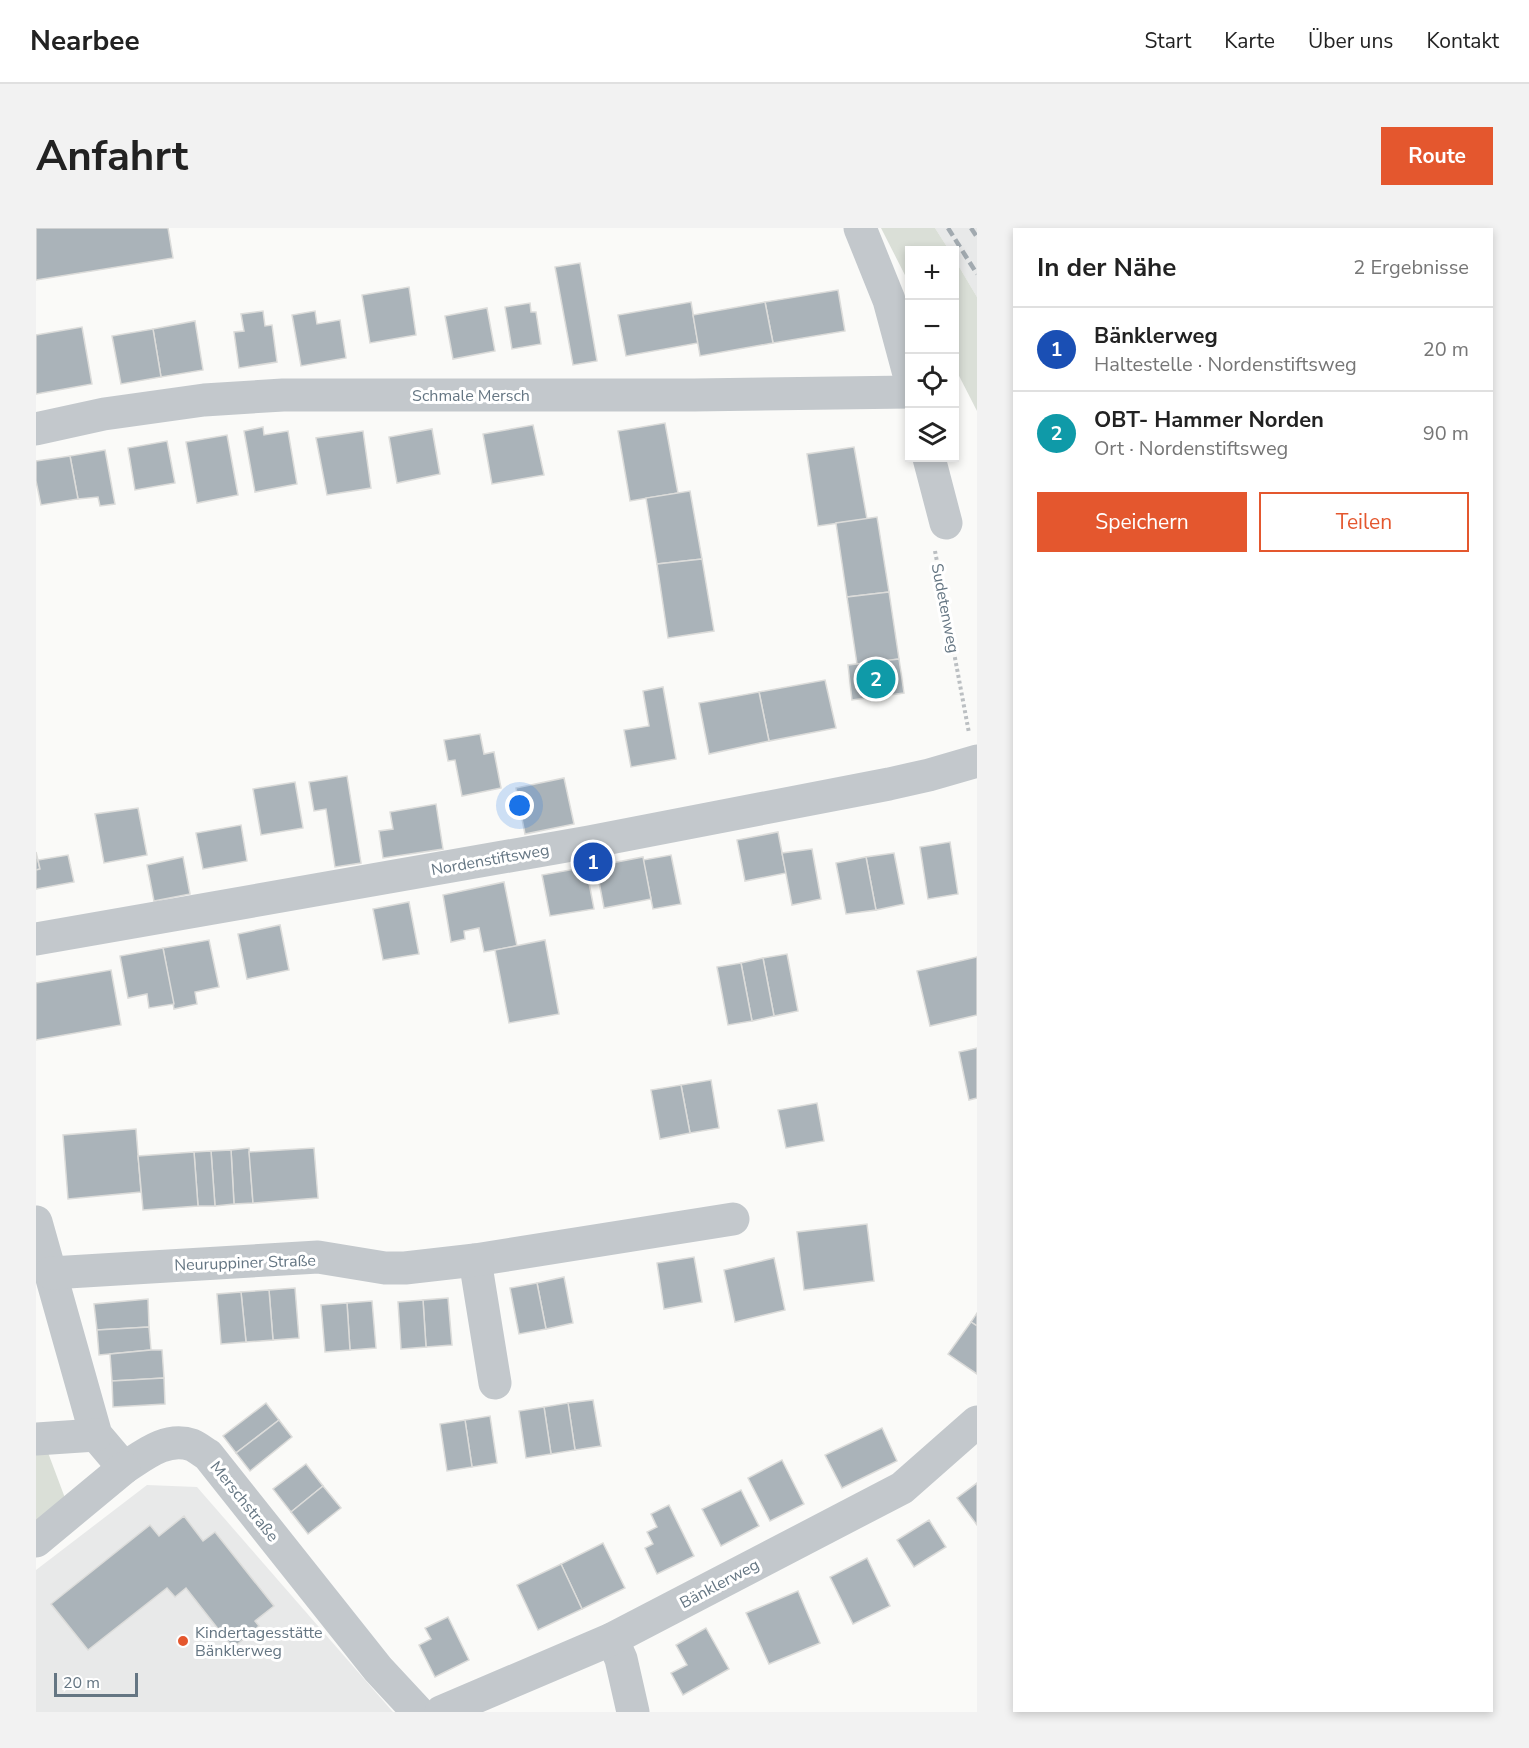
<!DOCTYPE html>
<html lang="de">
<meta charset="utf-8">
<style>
body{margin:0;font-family:"Nunito Sans",sans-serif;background:#f2f2f2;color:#222}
.controls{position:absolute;right:18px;top:18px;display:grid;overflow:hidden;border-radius:0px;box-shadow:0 3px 9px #0003}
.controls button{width:54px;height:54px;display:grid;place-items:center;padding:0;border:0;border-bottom:2px solid #e0e0e0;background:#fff;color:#222;font:30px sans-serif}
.scale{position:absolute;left:18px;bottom:15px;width:84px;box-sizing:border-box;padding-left:6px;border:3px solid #657683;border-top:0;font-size:16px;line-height:21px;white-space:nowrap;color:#657683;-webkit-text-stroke:4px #fff;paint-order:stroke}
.you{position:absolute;left:484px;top:578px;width:21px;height:21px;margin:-15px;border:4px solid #fff;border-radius:50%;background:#1a73e8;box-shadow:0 0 0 9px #1a73e833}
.badge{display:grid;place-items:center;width:39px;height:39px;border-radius:50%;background:#e4572e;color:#fff;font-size:20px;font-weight:700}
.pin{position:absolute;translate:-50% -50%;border:3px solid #fff;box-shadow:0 2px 6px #0006}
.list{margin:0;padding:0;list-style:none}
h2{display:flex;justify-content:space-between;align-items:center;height:78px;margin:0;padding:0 24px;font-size:26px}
h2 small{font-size:20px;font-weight:400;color:#767676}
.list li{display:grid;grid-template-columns:39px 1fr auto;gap:18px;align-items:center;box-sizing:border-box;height:84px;padding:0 24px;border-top:2px solid #e0e0e0}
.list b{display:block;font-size:22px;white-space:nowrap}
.list p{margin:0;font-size:20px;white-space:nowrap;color:#767676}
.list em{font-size:20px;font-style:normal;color:#767676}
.actions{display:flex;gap:12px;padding:18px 24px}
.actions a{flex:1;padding:14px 0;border:2px solid #e4572e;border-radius:0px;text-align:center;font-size:21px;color:#e4572e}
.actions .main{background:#e4572e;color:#fff}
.icon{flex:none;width:33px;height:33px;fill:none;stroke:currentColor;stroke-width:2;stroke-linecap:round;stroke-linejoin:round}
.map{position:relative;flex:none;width:941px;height:1484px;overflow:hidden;border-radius:0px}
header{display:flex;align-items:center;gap:36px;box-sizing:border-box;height:84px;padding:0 30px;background:#fff;border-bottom:2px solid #e0e0e0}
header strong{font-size:28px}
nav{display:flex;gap:33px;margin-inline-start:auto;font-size:21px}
.intro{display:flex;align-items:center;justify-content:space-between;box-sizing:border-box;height:144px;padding:0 36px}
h1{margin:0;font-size:42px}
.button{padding:15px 27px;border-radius:0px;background:#e4572e;color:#fff;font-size:21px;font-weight:700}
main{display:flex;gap:36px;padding:0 36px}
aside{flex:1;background:#fff;border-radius:0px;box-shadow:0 3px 9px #0003}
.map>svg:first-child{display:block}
.built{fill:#e8e9e9}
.green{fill:#dadfd7}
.building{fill:#aab3b9;stroke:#dcdcda;stroke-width:1.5}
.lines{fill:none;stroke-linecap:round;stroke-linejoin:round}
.path{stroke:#bbbfc2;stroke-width:4;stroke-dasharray:3 3;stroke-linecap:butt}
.minor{stroke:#c3c8cc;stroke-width:33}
.rail{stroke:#a2aab0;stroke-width:4.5;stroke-dasharray:9 4.5;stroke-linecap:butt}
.poi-dot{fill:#e4572e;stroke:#fff;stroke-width:2}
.labels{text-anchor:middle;stroke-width:6;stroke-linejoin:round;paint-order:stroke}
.street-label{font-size:16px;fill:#657683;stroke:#fff}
.poi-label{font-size:16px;fill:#657683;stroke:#fff;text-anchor:start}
</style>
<header>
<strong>Nearbee</strong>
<nav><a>Start</a><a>Karte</a><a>Über uns</a><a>Kontakt</a></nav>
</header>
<div class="intro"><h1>Anfahrt</h1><a class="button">Route</a></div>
<main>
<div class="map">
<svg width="941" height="1484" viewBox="0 0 941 1484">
<rect width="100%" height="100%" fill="#fafaf8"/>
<g class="built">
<path d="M899,0h42v69l-22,-37 -1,-10h-5z"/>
<path d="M111,1257l50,2 196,225h-357v-142z"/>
</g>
<g class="green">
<path d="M845,0h54l14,22h-39l-1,33z"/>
<path d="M919,32l22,37v114l-22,-43z"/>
<path d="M0,1222h11l18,48 -29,24z"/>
</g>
<g class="building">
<path d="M0,0h132l5,30 -137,22z"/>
<path d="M544,35l17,98 -24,4 -18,-98z"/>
<path d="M373,59l7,48 -46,8 -8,-48z"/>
<path d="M802,62l7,41 -72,12 -8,-41z"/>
<path d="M655,74l7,41 -72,13 -8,-41z"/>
<path d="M729,74l8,41 -73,13 -7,-41z"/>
<path d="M494,75l1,9h5l5,32 -29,5 -7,-42z"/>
<path d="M451,80l8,43 -42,8 -8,-43z"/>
<path d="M227,83l2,15 7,-1 5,37 -38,6 -5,-36 10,-1 -3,-17z"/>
<path d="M279,83l2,13 23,-4 6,38 -45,8 -9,-51z"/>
<path d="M159,93l8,49 -42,7 -8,-48z"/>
<path d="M46,99l10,57 -56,10v-59z"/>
<path d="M117,101l8,48 -40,7 -9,-48z"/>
<path d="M629,195l13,70 -48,8 -12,-70z"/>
<path d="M497,197l11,50 -52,9 -9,-50z"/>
<path d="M227,199l1,8 24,-4 9,53 -42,8 -11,-61z"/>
<path d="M396,201l8,45 -43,9 -8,-46z"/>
<path d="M327,203l8,57 -44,7 -11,-57z"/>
<path d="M191,207l11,60 -41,8 -11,-61z"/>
<path d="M131,213l8,42 -40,7 -7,-42z"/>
<path d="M818,219l13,72 -49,7 -11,-72z"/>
<path d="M69,222l10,54 -15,2 -2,-9 -20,2 -8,-43z"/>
<path d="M34,228l8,43 -37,6 -5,-24v-20z"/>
<path d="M654,263l12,68 -45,5 -11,-66z"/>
<path d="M841,289l12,75 -42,5 -11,-74z"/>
<path d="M666,331l12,72 -46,7 -11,-74z"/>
<path d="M853,364l10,67 -42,5 -10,-67z"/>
<path d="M863,431l5,34 -52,7 -4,-35z"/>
<path d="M789,452l11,48 -67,13 -10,-49z"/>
<path d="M627,459l13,72 -45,8 -7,-37 25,-4 -6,-35z"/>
<path d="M723,464l10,49 -60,13 -10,-51z"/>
<path d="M444,506l4,20 10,-2 7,36 -39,8 -7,-36 -7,1 -4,-21z"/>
<path d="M311,548l14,87 -26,4 -9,-58 -12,2 -5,-29z"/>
<path d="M528,550l10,46 -49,10 -9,-46z"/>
<path d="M259,554l8,46 -42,7 -8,-46z"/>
<path d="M400,576l7,45 -60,9 -4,-27 14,-2 -3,-17z"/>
<path d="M102,580l9,47 -43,8 -9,-49z"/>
<path d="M205,597l6,36 -44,8 -7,-36z"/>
<path d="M742,604l8,41 -41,8 -8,-41z"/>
<path d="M914,614l8,52 -30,5 -8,-52z"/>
<path d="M776,621l9,50 -29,6 -10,-52z"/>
<path d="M0,624l4,17 -4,1z"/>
<path d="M858,625l10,51 -28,6 -10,-53z"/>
<path d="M32,627l6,27 -38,7v-19l4,-1 -2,-9z"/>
<path d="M635,627l10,49 -28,5 -10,-49z"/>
<path d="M147,629l7,37 -36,7 -7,-36z"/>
<path d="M607,629l8,42 -47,9 -8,-42z"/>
<path d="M830,629l10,53 -30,4 -10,-51z"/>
<path d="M550,639l8,42 -44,7 -8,-41z"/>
<path d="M468,654l13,64 -33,6 -5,-24 -15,3 1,8 -14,3 -8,-47z"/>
<path d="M373,674l10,52 -36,6 -10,-51z"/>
<path d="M244,697l9,45 -42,9 -9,-45z"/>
<path d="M173,712l10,47 -24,5 2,12 -23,5 -11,-61z"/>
<path d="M509,712l14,74 -50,9 -14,-73z"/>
<path d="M127,720l11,56 -25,4 -2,-14 -19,4 -8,-42z"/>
<path d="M751,726l11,57 -24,5 -11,-58z"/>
<path d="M941,729v58l-47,11 -13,-55z"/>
<path d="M727,730l11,58 -22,5 -11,-58z"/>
<path d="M705,735l11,58 -24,4 -11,-58z"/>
<path d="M75,742l10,55 -85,15v-57z"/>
<path d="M941,820v50l-8,2 -10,-48z"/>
<path d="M675,852l8,48 -29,5 -9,-48z"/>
<path d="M645,857l9,48 -30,6 -9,-49z"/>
<path d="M781,875l7,38 -38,7 -8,-38z"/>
<path d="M100,901l5,63 -73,7 -5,-64z"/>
<path d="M213,920l4,55 -19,1 -3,-54z"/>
<path d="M278,920l4,50 -65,5 -4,-51z"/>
<path d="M195,922l3,54 -19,2 -4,-55z"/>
<path d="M175,923l4,55h-17l-4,-54z"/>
<path d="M158,924l4,54 -55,4 -5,-54z"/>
<path d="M831,996l7,57 -70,9 -7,-58z"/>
<path d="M658,1029l8,45 -38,7 -7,-46z"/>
<path d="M738,1030l11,52 -50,12 -11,-52z"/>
<path d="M528,1049l9,46 -27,6 -9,-46z"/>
<path d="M501,1055l9,46 -27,5 -9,-46z"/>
<path d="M259,1060l4,50 -26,2 -4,-50z"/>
<path d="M233,1062l4,50 -27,2 -5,-50z"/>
<path d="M205,1064l5,50 -25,2 -4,-50z"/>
<path d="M412,1070l4,47 -26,2 -3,-47z"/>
<path d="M112,1071l1,28 -52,3 -3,-26z"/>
<path d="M387,1072l3,47 -25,2 -3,-47z"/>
<path d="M336,1073l4,47 -26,2 -3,-47z"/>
<path d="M311,1075l3,47 -25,2 -4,-47z"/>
<path d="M941,1085v13l-6,-4z"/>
<path d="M935,1094l6,4v48l-29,-20z"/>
<path d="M113,1099l2,23 -52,5 -2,-25z"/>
<path d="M115,1122h11l2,28 -52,3 -2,-27z"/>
<path d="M128,1150l1,26 -52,3 -1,-26z"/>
<path d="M557,1172l8,46 -26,4 -7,-47z"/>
<path d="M230,1175l13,17 -43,33 -13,-17z"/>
<path d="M532,1175l7,47 -24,4 -7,-47z"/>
<path d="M508,1179l7,47 -25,4 -7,-47z"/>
<path d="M454,1188l7,47 -25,4 -7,-47z"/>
<path d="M243,1192l13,17 -42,34 -14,-18z"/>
<path d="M429,1192l7,47 -25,4 -7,-47z"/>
<path d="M846,1200l15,33 -55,27 -17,-33z"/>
<path d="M746,1232l22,44 -34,17 -22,-43z"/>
<path d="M270,1236l17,22 -32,26 -18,-23z"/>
<path d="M941,1255v42l-20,-27z"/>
<path d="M287,1258l18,22 -33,26 -17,-22z"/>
<path d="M705,1262l18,36 -38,20 -19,-37z"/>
<path d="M633,1277l25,51 -37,18 -12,-26 8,-4 -6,-12 10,-5 -6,-13z"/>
<path d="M148,1288l19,25 12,-9 59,74 -19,15 4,5 -26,22 -47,-60 -11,9 -8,-9 -79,62 -37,-46 99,-79 9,11z"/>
<path d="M893,1292l17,27 -32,20 -17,-27z"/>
<path d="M567,1315l22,45 -43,21 -21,-45z"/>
<path d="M831,1330l23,48 -37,18 -23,-47z"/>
<path d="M525,1336l21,45 -44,21 -21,-45z"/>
<path d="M762,1363l22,52 -51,21 -23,-51z"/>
<path d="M412,1389l21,43 -34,17 -16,-32 12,-6 -6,-11z"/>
<path d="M670,1400l23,41 -46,26 -12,-22 16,-8 -11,-20z"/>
</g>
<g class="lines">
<path class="path" d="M899,323l34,182"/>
<g class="minor">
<path d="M824,0l29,72 21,78"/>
<path d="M0,201l68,-15 100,-14 79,-5h411l216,-3"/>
<path d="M893,230l17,65"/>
<path d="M0,711l553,-97 300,-58 40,-9 48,-14"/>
<path d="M0,994l60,213 28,33c20,-13 43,-32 68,-23 5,2 11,7 16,10l170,214 40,43"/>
<path d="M439,1032l20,123"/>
<path d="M15,1045l267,-16 67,11h20l70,-8 258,-41"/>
<path d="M0,1211l60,-4"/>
<path d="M0,1313l88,-73"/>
<path d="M576,1411l9,20 12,53"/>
<path d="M405,1484l171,-73 290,-151 75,-66"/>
</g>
<g class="rail">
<path d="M912,0l29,46"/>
<path d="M935,0l6,9"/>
</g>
</g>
<circle class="poi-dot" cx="147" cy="1413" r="6"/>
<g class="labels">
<g class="street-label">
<text x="435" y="173">Schmale Mersch</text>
<text transform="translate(910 380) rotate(79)" y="6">Sudetenweg</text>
<text transform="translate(454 631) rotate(-10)" y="6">Nordenstiftsweg</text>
<text transform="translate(209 1034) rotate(-2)" y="6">Neuruppiner Straße</text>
<text transform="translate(209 1273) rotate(51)" y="6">Merschstraße</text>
<text transform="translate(683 1355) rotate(-28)" y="6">Bänklerweg</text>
</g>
<g class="poi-label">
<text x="159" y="1410">Kindertagesstätte<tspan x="159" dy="18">Bänklerweg</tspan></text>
</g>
</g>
</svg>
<div class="controls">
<button>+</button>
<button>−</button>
<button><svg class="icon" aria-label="locate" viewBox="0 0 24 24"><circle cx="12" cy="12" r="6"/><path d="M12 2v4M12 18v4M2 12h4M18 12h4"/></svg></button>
<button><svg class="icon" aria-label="layers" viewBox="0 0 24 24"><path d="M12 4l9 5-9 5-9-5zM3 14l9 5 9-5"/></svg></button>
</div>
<div class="scale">20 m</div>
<div class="you"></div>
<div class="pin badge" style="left:557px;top:634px;background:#1a4fb4">1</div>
<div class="pin badge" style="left:840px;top:451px;background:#0f9aa8">2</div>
</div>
<aside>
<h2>In der Nähe<small>2 Ergebnisse</small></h2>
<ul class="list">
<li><span class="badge" style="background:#1a4fb4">1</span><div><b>Bänklerweg</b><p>Haltestelle · Nordenstiftsweg</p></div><em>20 m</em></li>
<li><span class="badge" style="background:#0f9aa8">2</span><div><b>OBT- Hammer Norden</b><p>Ort · Nordenstiftsweg</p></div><em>90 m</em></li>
</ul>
<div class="actions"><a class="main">Speichern</a><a>Teilen</a></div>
</aside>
</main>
